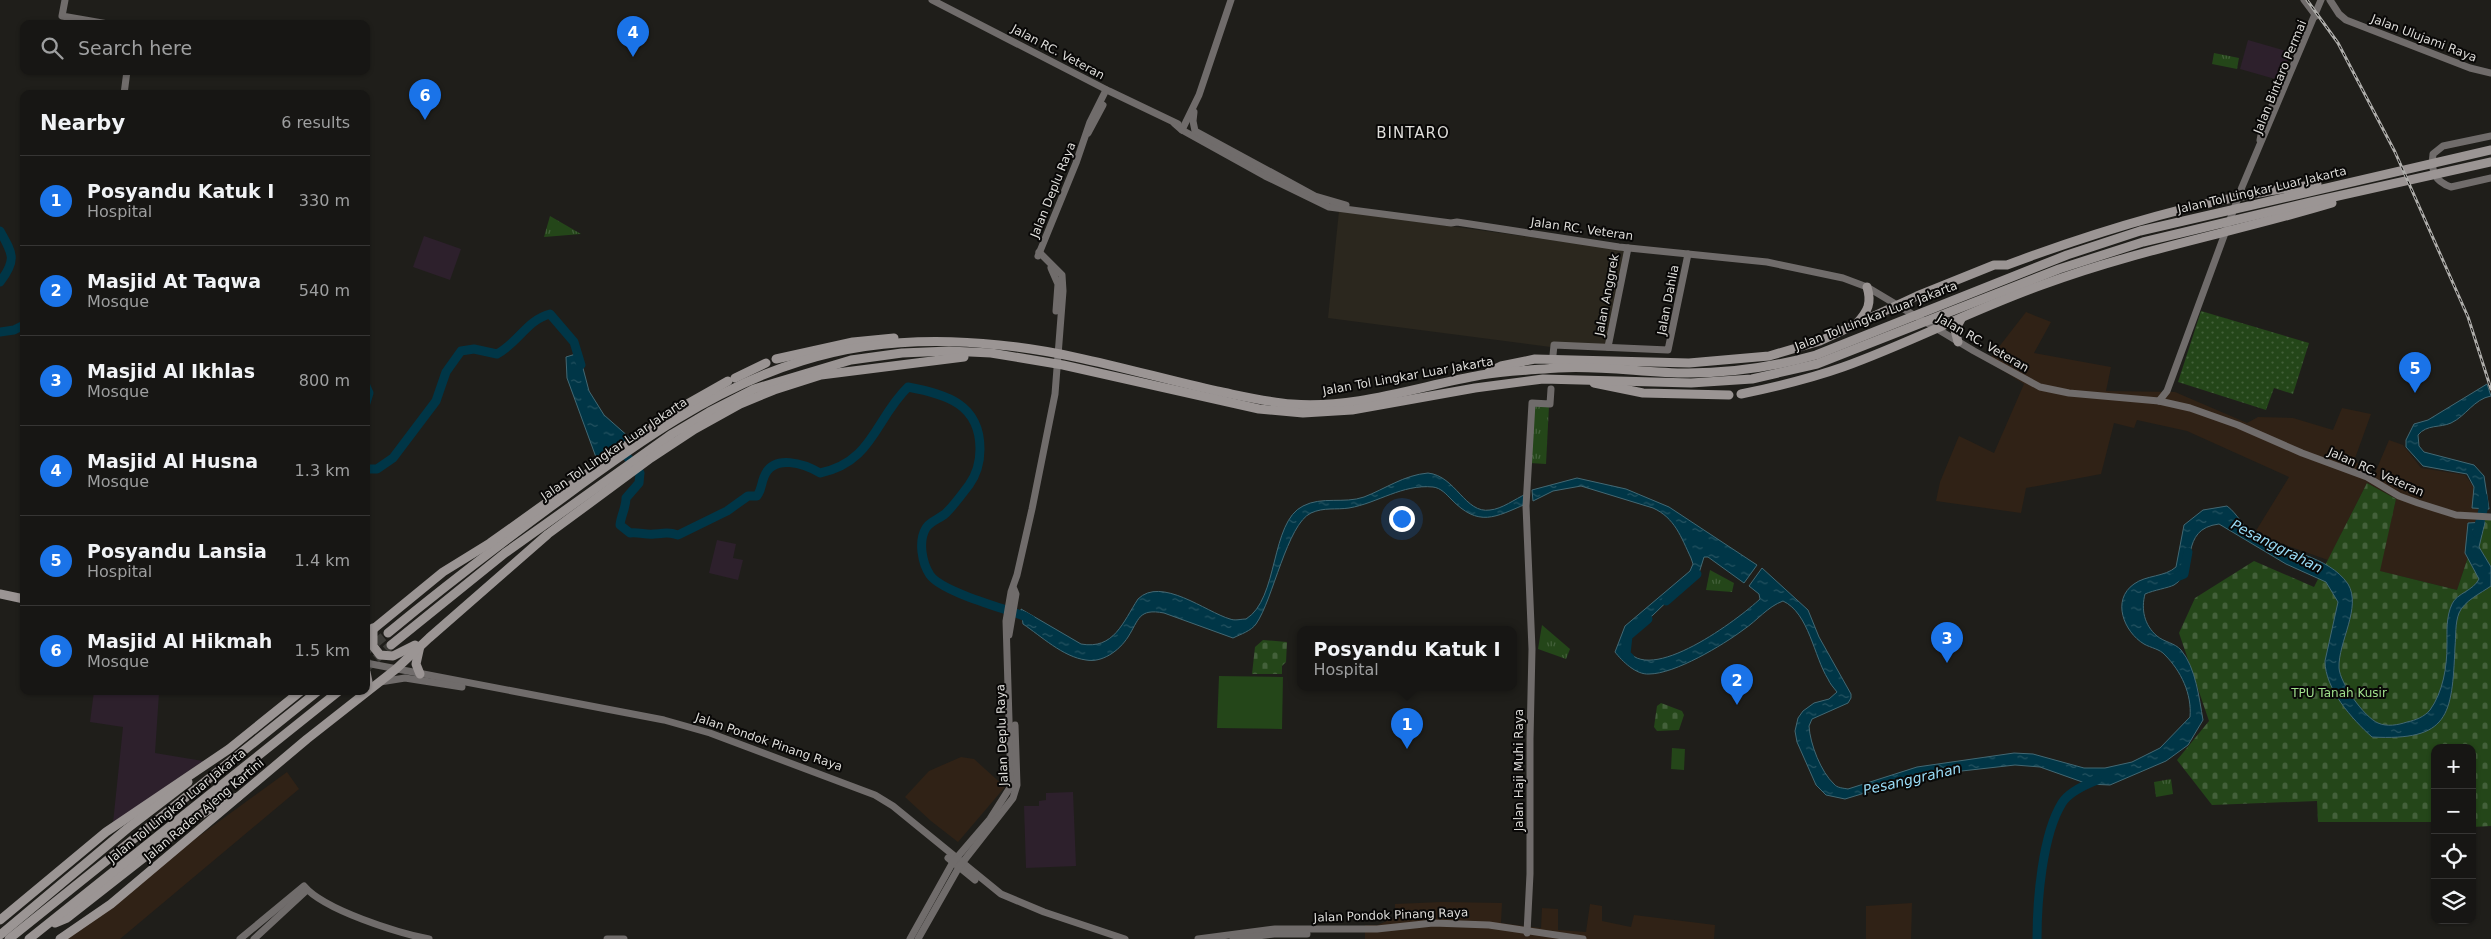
<!DOCTYPE html>
<meta charset="utf-8">
<style>
body{margin:0;font-family:"DejaVu Sans",sans-serif;background:#242322;color:#f1f3f6}
.controls{position:absolute;right:15px;bottom:15px;display:grid;overflow:hidden;border-radius:10px;box-shadow:0 1px 4px #0004}
.controls button{width:45px;height:45px;display:grid;place-items:center;padding:0;border:0;border-bottom:1px solid #363534;background:#171614;color:#f1f3f6;font:25px sans-serif}
.you{position:absolute;left:1401px;top:518px;width:18px;height:18px;margin:-12px;border:4px solid #fff;border-radius:50%;background:#1a73e8;box-shadow:0 0 0 8px #1a73e833}
.badge{display:grid;place-items:center;width:32px;height:32px;border-radius:50%;background:#1a73e8;color:#fff;font-size:16px;font-weight:700}
.pin{position:absolute;translate:-50% -41px;filter:drop-shadow(0 1px 2px #0008)}
.pin::after{content:'';position:absolute;top:26px;width:18px;height:15px;background:inherit;clip-path:polygon(0 0,100% 0,50% 100%)}
.popup{position:absolute;left:1297px;top:626px;width:220px;height:65px;box-sizing:border-box;display:grid;place-content:center;border-radius:10px;background:#171614;filter:drop-shadow(0 1px 4px #0005);font-size:16px;white-space:nowrap;color:#9e9fa0}
.popup b{font-size:19px;color:#f1f3f6}
.popup::after{content:'';position:absolute;left:50%;top:100%;margin-left:-10px;border:10px solid transparent;border-top-color:#171614}
.list{margin:0;padding:0;list-style:none}
h2{display:flex;justify-content:space-between;align-items:center;height:65px;margin:0;padding:0 20px;font-size:21px}
h2 small{font-size:16px;font-weight:400;color:#9e9fa0}
.list li{display:grid;grid-template-columns:32px 1fr auto;gap:15px;align-items:center;box-sizing:border-box;height:90px;padding:0 20px;border-top:1px solid #363534}
.list b{display:block;font-size:19px;white-space:nowrap}
.list p{margin:0;font-size:16px;white-space:nowrap;color:#9e9fa0}
.list em{font-size:16px;font-style:normal;color:#9e9fa0}
.icon{flex:none;width:28px;height:28px;fill:none;stroke:currentColor;stroke-width:2;stroke-linecap:round;stroke-linejoin:round}
.map{position:relative;flex:none;width:2491px;height:939px;overflow:hidden}
.search{position:absolute;background:#171614;box-shadow:0 1px 4px #0004;left:20px;top:20px;width:350px;height:55px;display:flex;align-items:center;gap:12px;box-sizing:border-box;padding:0 18px;border-radius:10px;color:#9e9fa0;font-size:19px}
.panel{position:absolute;background:#171614;box-shadow:0 1px 4px #0004;left:20px;top:90px;width:350px;height:605px;border-radius:10px}
.map>svg:first-child{display:block}
.commercial{fill:#302216}
.built{fill:#2b271e}
.education{fill:#2d202c}
.grass{fill:url(#grass-dots)}
.cemetery{fill:url(#cemetery-stones)}
.park{fill:url(#park-tufts)}
.pitch{fill:#244619}
.water{fill:url(#water-ripples);stroke:#436873}
.lines{fill:none;stroke-linecap:round;stroke-linejoin:round}
.river{stroke:#003647;stroke-width:9}
.highway-tunnel{stroke:#3c3b37;stroke-width:9;stroke-dasharray:9 4.5;stroke-linecap:butt}
.secondary{stroke:#706c6b;stroke-width:7}
.highway{stroke:#9b9594;stroke-width:9}
.rail-casing{stroke:#aeadaa;stroke-width:3}
.rail{stroke:#090807;stroke-width:1;stroke-dasharray:4;stroke-linecap:butt}
.labels{text-anchor:middle;stroke-width:4;stroke-linejoin:round;paint-order:stroke}
.street-label{font-size:12px;fill:#deddda;stroke:#090807}
.park-label{font-size:12px;fill:#a0df8c;stroke:#090807}
.water-label{font-size:14px;font-style:italic;fill:#99dcf7;stroke:#090807}
.quarter-label{font-size:15px;letter-spacing:1px;fill:#deddda;stroke:#090807}
</style>
<div class="map">
<svg width="2491" height="939" viewBox="0 0 2491 939">
<defs>
<pattern id="grass-dots" width="8" height="8" patternUnits="userSpaceOnUse" patternTransform="scale(1.25)"><rect width="8" height="8" fill="#244619"/><path d="M2 2h.1M6 6h.1" fill="none" stroke="#43603a" stroke-width="1.8" stroke-linecap="round"/></pattern>
<pattern id="cemetery-stones" width="16" height="16" patternUnits="userSpaceOnUse" patternTransform="scale(1.25)"><rect width="16" height="16" fill="#244619"/><path d="M2 7V4a2 2 0 0 1 4 0v3zM10 15v-3a2 2 0 0 1 4 0v3z" fill="#43603a"/></pattern>
<pattern id="park-tufts" width="24" height="20" patternUnits="userSpaceOnUse" patternTransform="scale(1.25)"><rect width="24" height="20" fill="#244619"/><path d="M3 7l-1-3M5 7V3M7 7l1-3M15 17l-1-3M17 17v-4M19 17l1-3" fill="none" stroke="#43603a"/></pattern>
<pattern id="water-ripples" width="26" height="14" patternUnits="userSpaceOnUse" patternTransform="scale(1.25)"><rect width="26" height="14" fill="#003647"/><path d="M2 4q2-2 4 0t4 0M15 11q2-2 4 0t4 0" fill="none" stroke="#255361"/></pattern>
</defs>
<rect width="100%" height="100%" fill="#1f1e1a"/>
<g class="commercial">
<path d="M2026,312l25,10 -17,31 77,14 -5,24 69,1 72,31 11,-6 35,1 40,12 9,-22 29,6 -17,47 21,12 14,-33 14,5 18,23 44,7 8,11 8,32 -24,72 -78,-19 17,-72 -29,-16 -39,77 -74,-26 35,-57 -102,-46 -50,-11 -3,8 -20,-5 -13,51 -75,14 -5,25 -85,-12 4,-19 19,-46 35,17 30,-69 -36,-23z"/>
<path d="M961,757l13,2 31,28 -47,55 -27,-21 -26,-24 24,-26z"/>
<path d="M287,772l12,17 -179,150h-62z"/>
<path d="M1442,902l60,1 -1,20 40,5 1,-20 16,1v21l28,2 4,-28 12,2v15l29,6 3,-12 81,10 -1,14h-349v-14h13l17,-8v-13z"/>
<path d="M1912,903l-1,36h-45v-33z"/>
</g>
<path class="built" d="M1339,211l286,39 -18,95 -49,3 -230,-30z"/>
<g class="education">
<path d="M2248,40l42,12 -8,29 -42,-12z"/>
<path d="M424,236l37,13 -11,31 -37,-13z"/>
<path d="M717,540l19,4 -3,14 10,2 -5,20 -29,-7z"/>
<path d="M94,691l65,2 -4,60 48,8 -90,62 10,-96 -33,-5z"/>
<path d="M1073,792l3,74 -50,2 -2,-62h15v-5l7,-1v-7z"/>
</g>
<path class="grass" d="M2201,311l108,32 -16,51 -19,-6 -8,22 -88,-28z"/>
<g class="cemetery">
<path d="M2367,483l29,16 -16,72 77,19 24,-72 10,1v307l-19,1v-79h-37v74h-117l-1,-21 -105,4 -35,-45 32,-39 -30,-88 16,-35 59,-37 60,26z"/>
<path d="M1263,640l24,2 -1,20 -4,4v8h-30l3,-27z"/>
<path d="M1661,703l21,8 2,4 -5,15 -22,1 -3,-4 3,-21z"/>
</g>
<g class="park">
<path d="M2214,53l25,5 -2,11 -25,-5z"/>
<path d="M550,216l31,18 -37,3z"/>
<path d="M1533,405l16,1 -3,58 -16,-1z"/>
<path d="M1710,570l24,13 -2,9 -26,-2z"/>
<path d="M1542,625l28,24 -4,10 -28,-10z"/>
<path d="M2171,779l2,15 -17,3 -2,-15z"/>
</g>
<g class="pitch">
<path d="M1219,676l64,1 -1,52 -65,-1z"/>
<path d="M1672,748l13,1 -1,21 -13,-1z"/>
</g>
<g class="water">
<path d="M579,353l10,38 15,24 26,23 -33,22 -30,-82 -1,-21z"/>
<path d="M2487,384l4,12c-17,3 -25,20 -40,27 -11,5 -24,1 -33,12l1,11 5,6 50,13 10,11 5,33 -17,-1 2,-21 -7,-13 -44,-8 -17,-19v-7l8,-16 14,-4z"/>
<path d="M1428,473c28,3 37,41 62,37 12,-1 25,-11 36,-16v10c-31,13 -47,24 -75,-5 -5,-5 -10,-11 -18,-12 -31,-3 -55,16 -84,21 -13,2 -25,-1 -38,5 -24,11 -38,87 -55,111 -5,7 -15,10 -23,14l-69,-25c-26,-5 -25,7 -36,24 -9,14 -26,26 -42,23 -23,-3 -45,-24 -63,-36l-2,-15 60,35c33,6 42,-22 57,-45 23,-23 68,13 92,20 5,2 11,0 16,0 33,-20 24,-97 57,-113 19,-10 41,-2 61,-9 21,-8 40,-22 64,-24z"/>
<path d="M1577,478l49,11 43,18 88,58 -13,18 -36,-26h-4l-5,16 -6,6 -10,7 -30,29 -19,16 -6,8 -2,9c22,40 114,-30 134,-49l-1,-5 -10,-8 13,-18 46,42 11,27 32,57v4l-3,5 -36,16 -3,7c1,18 12,46 25,58 3,4 9,4 14,5l69,-22 97,-14 19,1 51,14h21l27,-6 28,-14 30,-31c2,-23 -9,-46 -25,-62 -5,-6 -14,-7 -21,-11 -20,-12 -33,-44 -10,-60 12,-9 31,-7 42,-17l8,-42 19,-15 24,-4c11,8 16,22 28,29 29,17 73,20 93,49 14,23 -10,58 -9,84 1,15 25,49 39,55 9,4 20,2 29,-1 9,-2 17,-5 23,-12 13,-18 17,-43 17,-65 0,-14 -1,-28 5,-41 5,-11 21,-13 27,-25l-14,-26 3,-30 17,-1 -6,25 12,20v19c-10,7 -27,15 -32,27 -4,10 -3,23 -4,34 -3,69 -6,94 -83,90 -20,-18 -47,-48 -47,-76l13,-59 -12,-20 -40,-18 -67,-40c-41,5 -20,46 -45,61 -6,3 -20,5 -29,9 -4,15 -1,31 12,42 7,6 18,7 24,14 15,18 18,48 22,70l-15,25 -22,16 -56,24 -22,-1 -48,-17 -25,-2 -71,8 -33,6 -66,20 -19,-4 -10,-10 -19,-43 -2,-11 3,-13 5,-7 11,-8 15,-4 8,-7c-3,-4 -7,-8 -9,-13 -14,-22 -19,-66 -45,-78 -16,6 -25,19 -40,29 -20,15 -68,44 -94,44 -13,1 -27,-13 -34,-22l10,-26 65,-55 3,-7 -2,-6c-10,-21 -16,-40 -38,-50l-72,-22 -28,5 -20,10 -1,-11z"/>
</g>
<g class="lines">
<g class="river">
<path d="M0,231c13,23 17,29 0,51"/>
<path d="M0,332l14,-2 10,-5"/>
<path d="M366,386l3,7 -3,10"/>
<path d="M621,449l19,24 -1,10 -13,15c0,10 -5,17 -6,27l10,8c9,-1 16,2 24,1 12,0 12,-3 24,1l49,-24 21,-15h9c5,-7 4,-12 7,-19 9,-24 41,-13 56,-4 53,-11 55,-54 88,-86 38,7 72,17 72,62 0,14 -3,25 -11,36 -7,9 -14,19 -22,27 -5,6 -17,9 -21,16 -8,13 -4,35 4,47 12,17 73,33 94,41l7,4"/>
<path d="M366,469h11l16,-11 43,-57 10,-29 15,-21 13,-2 23,5c22,-12 30,-34 53,-40l24,28 7,23"/>
<path d="M2477,533l7,-27 -1,-9"/>
<path d="M2172,579l12,-5 4,-22"/>
<path d="M1666,601l31,-27"/>
<path d="M1630,658l-4,-4 2,-18 20,-17"/>
<path d="M2037,939c0,-37 5,-104 25,-136 6,-10 25,-19 35,-23"/>
</g>
<g class="highway-tunnel">
<path d="M366,651l22,-18"/>
<path d="M366,668l25,-23"/>
</g>
<g class="secondary">
<path d="M65,0l-3,16 46,8"/>
<path d="M932,0l177,91 69,33"/>
<path d="M2304,0l12,16"/>
<path d="M2330,0l9,14 7,6 124,48 21,5"/>
<path d="M124,94l3,-23"/>
<path d="M1194,112l-1,9 2,10"/>
<path d="M1174,123l8,7 83,46 64,31 122,16 6,-1 162,25 148,15 76,16 24,9 107,64 66,36 29,6 90,8 31,7 48,17 64,28 65,24 32,19 19,7 38,12 35,2"/>
<path d="M1182,130l17,-35 32,-95"/>
<path d="M1197,132l118,64 31,9"/>
<path d="M1088,133l15,-28"/>
<path d="M2491,136l-48,10 -10,8c-2,17 1,27 18,33l40,-9"/>
<path d="M2260,140l3,-14 19,-43"/>
<path d="M1038,256l38,-93 14,-41 16,-32"/>
<path d="M1051,268l7,16 -2,27"/>
<path d="M1608,347l20,-99"/>
<path d="M1553,355l1,-10 114,5 20,-96"/>
<path d="M2159,401l8,-10 75,-204 79,-187"/>
<path d="M1009,635l7,-41 -2,-5"/>
<path d="M366,663l298,57 46,13 165,62 18,11 108,88 43,18 81,27"/>
<path d="M380,682l25,-4 57,9"/>
<path d="M948,858l27,22"/>
<path d="M1527,933l3,-59v-135l2,-90 -6,-143 6,-103 18,1 1,-15"/>
<path d="M240,939l64,-53c20,24 94,47 125,53"/>
<path d="M254,939l53,-49"/>
<path d="M607,939h17"/>
<path d="M910,939l43,-77 37,-43 21,-33 -5,-165 5,-29 6,-17 15,-66 23,-115 8,-103 -1,-16 -23,-23"/>
<path d="M918,939l41,-72 54,-69 4,-13 -2,-60"/>
<path d="M1198,939l77,-10h102l56,-6 56,2 94,14"/>
<path d="M1233,939l41,-5h33"/>
</g>
<g class="highway">
<path d="M1857,323c11,-12 15,-20 10,-36"/>
<path d="M1958,342l-3,-12 6,-11"/>
<path d="M776,359l77,-17 41,-4"/>
<path d="M1489,372l12,-6 34,-7 154,4 80,-7 51,-15 97,-45 77,-31h13c83,-31 169,-58 257,-73 17,-3 35,-5 53,-8"/>
<path d="M735,378l31,-15"/>
<path d="M1594,383l49,10 86,2"/>
<path d="M1741,394c34,-7 68,-15 102,-27 67,-24 131,-58 199,-82 94,-35 194,-53 290,-82"/>
<path d="M0,594l24,5"/>
<path d="M373,628v18l7,9 13,1 22,-11"/>
<path d="M388,633c57,-47 116,-92 176,-136 73,-54 150,-109 238,-136 63,-20 132,-23 197,-16 74,7 146,30 218,46 25,5 50,11 75,13 64,5 127,-18 189,-29 25,-4 51,-5 77,-7 43,-3 87,5 130,5 44,0 85,-6 128,-18l251,-100 73,-24 351,-81"/>
<path d="M366,635l77,-63 47,-29 185,-132 53,-30"/>
<path d="M391,645l114,-92 167,-119 37,-22 45,-23 97,-29 51,-7 47,-2 42,2 72,12 196,44 44,4 49,-3 123,-22 68,-9 148,4 61,-4 65,-15 242,-95 84,-27 168,-40 180,-40"/>
<path d="M420,646l-4,18 4,10"/>
<path d="M366,672l2,10 -2,7"/>
<path d="M0,920l106,-88 123,-83 72,-58"/>
<path d="M55,923l12,-5 125,-98 31,-19 15,-4"/>
<path d="M0,935l128,-107 60,-46"/>
<path d="M9,939l309,-248"/>
<path d="M29,939l310,-248"/>
<path d="M60,939l51,-35 196,-165 89,-70 33,-31 119,-104 103,-76 44,-29 45,-25 34,-14 47,-15 143,-18"/>
</g>
<g class="rail-casing">
<path id="rail" d="M2307,0l31,43 57,109 73,165 23,72"/>
</g>
<use href="#rail" class="rail"/>
</g>
<g class="labels">
<g class="street-label">
<text transform="translate(2424 38) rotate(21)" y="4">Jalan Ulujami Raya</text>
<text transform="translate(1058 52) rotate(28)" y="4">Jalan RC. Veteran</text>
<text transform="translate(2280 77) rotate(-68)" y="4">Jalan Bintaro Permai</text>
<text transform="translate(1053 190) rotate(-68)" y="4">Jalan Deplu Raya</text>
<text transform="translate(2262 190) rotate(-13)" y="4">Jalan Tol Lingkar Luar Jakarta</text>
<text transform="translate(1582 229) rotate(8)" y="4">Jalan RC. Veteran</text>
<text transform="translate(1607 295) rotate(-79)" y="4">Jalan Anggrek</text>
<text transform="translate(1668 300) rotate(-79)" y="4">Jalan Dahlia</text>
<text transform="translate(1876 316) rotate(-21)" y="4">Jalan Tol Lingkar Luar Jakarta</text>
<text transform="translate(1983 343) rotate(30)" y="4">Jalan RC. Veteran</text>
<text transform="translate(1408 376) rotate(-10)" y="4">Jalan Tol Lingkar Luar Jakarta</text>
<text transform="translate(614 449) rotate(-34)" y="4">Jalan Tol Lingkar Luar Jakarta</text>
<text transform="translate(2376 472) rotate(24)" y="4">Jalan RC. Veteran</text>
<text transform="translate(1002 735) rotate(-92)" y="4">Jalan Deplu Raya</text>
<text transform="translate(769 742) rotate(19)" y="4">Jalan Pondok Pinang Raya</text>
<text transform="translate(1519 770) rotate(-90)" y="4">Jalan Haji Muhi Raya</text>
<text transform="translate(177 806) rotate(-39)" y="4">Jalan Tol Lingkar Luar Jakarta</text>
<text transform="translate(204 810) rotate(-40)" y="4">Jalan Raden Ajeng Kartini</text>
<text transform="translate(1391 915) rotate(-2)" y="4">Jalan Pondok Pinang Raya</text>
</g>
<g class="park-label">
<text x="2339" y="697">TPU Tanah Kusir</text>
</g>
<g class="water-label">
<text transform="translate(2277 546) rotate(27)" y="5">Pesanggrahan</text>
<text transform="translate(1912 779) rotate(-13)" y="5">Pesanggrahan</text>
</g>
<g class="quarter-label">
<text x="1413" y="138">BINTARO</text>
</g>
</g>
</svg>
<div class="controls">
<button>+</button>
<button>−</button>
<button><svg class="icon" aria-label="locate" viewBox="0 0 24 24"><circle cx="12" cy="12" r="6"/><path d="M12 2v4M12 18v4M2 12h4M18 12h4"/></svg></button>
<button><svg class="icon" aria-label="layers" viewBox="0 0 24 24"><path d="M12 4l9 5-9 5-9-5zM3 14l9 5 9-5"/></svg></button>
</div>
<div class="you"></div>
<div class="pin badge" style="left:1407px;top:749px">1</div>
<div class="popup"><b>Posyandu Katuk I</b>Hospital</div>
<div class="pin badge" style="left:1737px;top:705px">2</div>
<div class="pin badge" style="left:1947px;top:663px">3</div>
<div class="pin badge" style="left:633px;top:57px">4</div>
<div class="pin badge" style="left:2415px;top:393px">5</div>
<div class="pin badge" style="left:425px;top:120px">6</div>
<div class="search"><svg class="icon" aria-label="search" viewBox="0 0 24 24"><circle cx="10" cy="10" r="6"/><path d="M15 15l6 6"/></svg>Search here</div>
<section class="panel">
<h2>Nearby<small>6 results</small></h2>
<ul class="list">
<li><span class="badge">1</span><div><b>Posyandu Katuk I</b><p>Hospital</p></div><em>330 m</em></li>
<li><span class="badge">2</span><div><b>Masjid At Taqwa</b><p>Mosque</p></div><em>540 m</em></li>
<li><span class="badge">3</span><div><b>Masjid Al Ikhlas</b><p>Mosque</p></div><em>800 m</em></li>
<li><span class="badge">4</span><div><b>Masjid Al Husna</b><p>Mosque</p></div><em>1.3 km</em></li>
<li><span class="badge">5</span><div><b>Posyandu Lansia</b><p>Hospital</p></div><em>1.4 km</em></li>
<li><span class="badge">6</span><div><b>Masjid Al Hikmah</b><p>Mosque</p></div><em>1.5 km</em></li>
</ul>
</section>
</div>
